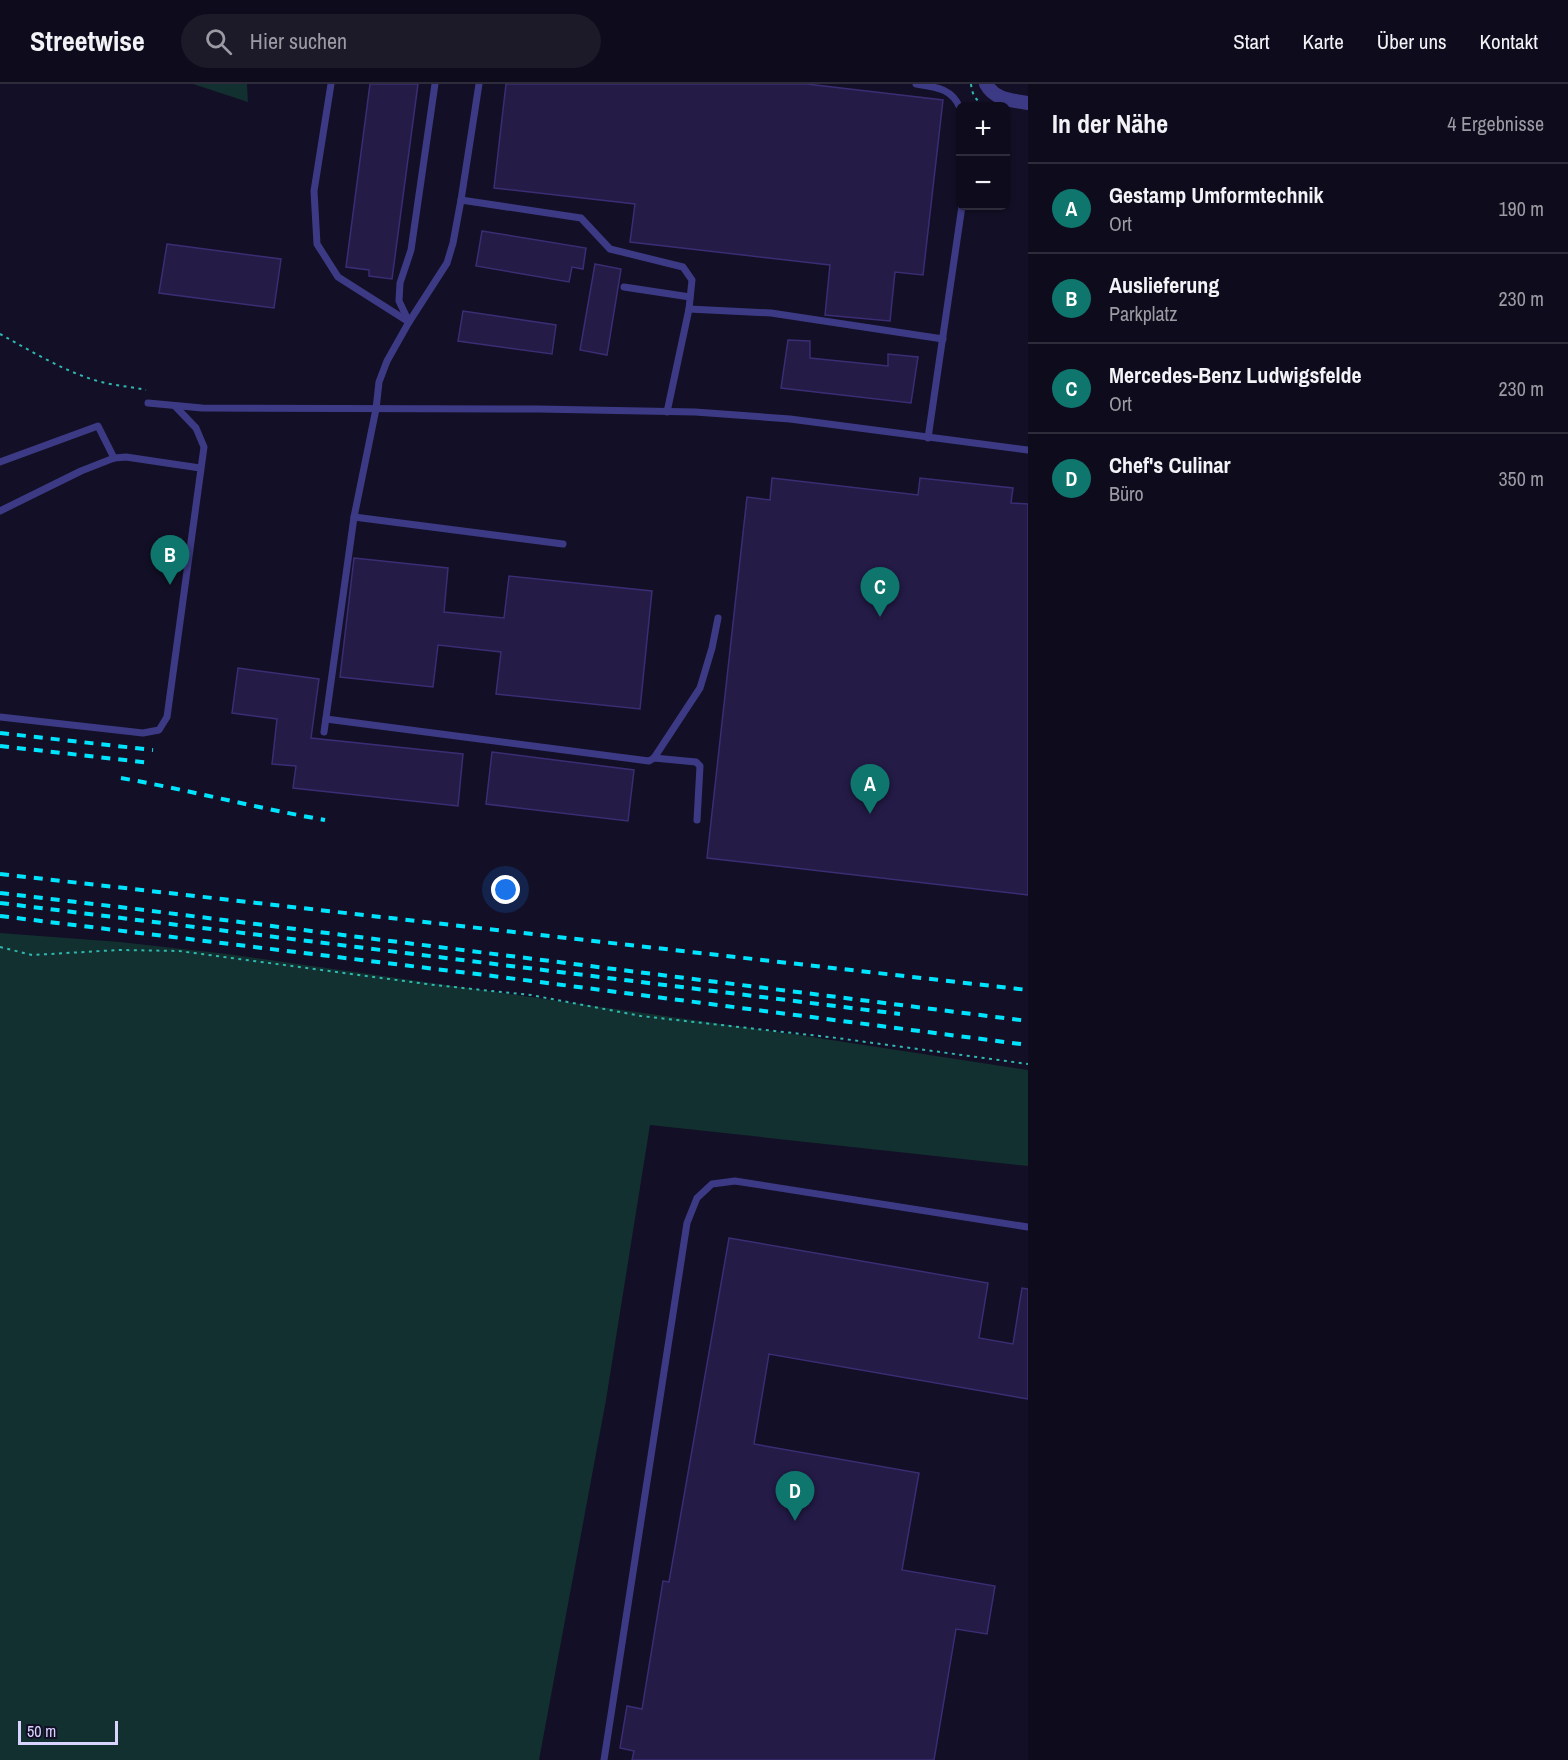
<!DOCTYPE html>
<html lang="de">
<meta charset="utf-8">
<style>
body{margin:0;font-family:"Archivo Narrow",sans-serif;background:#1c1929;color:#f1f3f6}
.controls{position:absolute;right:18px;top:18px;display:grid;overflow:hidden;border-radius:9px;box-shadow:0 2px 4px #0004}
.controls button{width:54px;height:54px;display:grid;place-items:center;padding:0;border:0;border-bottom:2px solid #2e2b3b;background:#0e0b1c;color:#f1f3f6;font:30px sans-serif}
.scale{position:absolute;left:18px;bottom:15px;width:100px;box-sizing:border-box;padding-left:6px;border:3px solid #d9d4ff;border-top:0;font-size:16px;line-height:21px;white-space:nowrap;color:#d9d4ff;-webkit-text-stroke:4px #130f26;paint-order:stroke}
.you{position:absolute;left:506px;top:806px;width:21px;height:21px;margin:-15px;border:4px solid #fff;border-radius:50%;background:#1a73e8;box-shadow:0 0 0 9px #1a73e833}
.badge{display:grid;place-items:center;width:39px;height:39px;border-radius:50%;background:#0f766e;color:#fff;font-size:20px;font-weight:700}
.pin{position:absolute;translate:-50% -50px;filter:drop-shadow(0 2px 3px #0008)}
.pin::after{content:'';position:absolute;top:32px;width:21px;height:18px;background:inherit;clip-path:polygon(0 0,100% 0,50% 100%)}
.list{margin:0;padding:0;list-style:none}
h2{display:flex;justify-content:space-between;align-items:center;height:78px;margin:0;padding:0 24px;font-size:26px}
h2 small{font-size:20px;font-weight:400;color:#9b9ba3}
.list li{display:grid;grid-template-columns:39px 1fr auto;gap:18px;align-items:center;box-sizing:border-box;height:90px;padding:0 24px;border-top:2px solid #2e2b3b}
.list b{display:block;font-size:22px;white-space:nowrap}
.list p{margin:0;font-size:20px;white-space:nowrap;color:#9b9ba3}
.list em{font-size:20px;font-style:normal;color:#9b9ba3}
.icon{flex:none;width:33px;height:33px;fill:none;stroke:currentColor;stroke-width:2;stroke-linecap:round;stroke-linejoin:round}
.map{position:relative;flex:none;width:1028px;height:1676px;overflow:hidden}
header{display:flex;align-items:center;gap:36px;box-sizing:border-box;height:84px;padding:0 30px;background:#0e0b1c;border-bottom:2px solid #2e2b3b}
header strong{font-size:28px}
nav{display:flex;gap:33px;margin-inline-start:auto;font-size:21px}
.search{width:420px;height:54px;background:#1c1929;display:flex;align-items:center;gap:15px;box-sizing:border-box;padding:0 21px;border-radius:33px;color:#9b9ba3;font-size:22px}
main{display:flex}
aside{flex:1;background:#0e0b1c}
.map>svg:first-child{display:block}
.green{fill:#12302f}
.building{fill:#241b47;stroke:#3b2d73;stroke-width:1.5}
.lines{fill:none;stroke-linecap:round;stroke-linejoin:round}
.path{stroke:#2fb8b0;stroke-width:2;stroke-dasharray:3 4.5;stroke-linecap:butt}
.service{stroke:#3d3a85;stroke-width:7}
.minor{stroke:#3d3a85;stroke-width:14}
.rail{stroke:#00e5ff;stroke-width:4;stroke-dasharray:9 8;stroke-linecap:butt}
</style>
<header>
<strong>Streetwise</strong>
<div class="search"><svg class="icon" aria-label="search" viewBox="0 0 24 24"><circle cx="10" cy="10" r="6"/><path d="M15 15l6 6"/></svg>Hier suchen</div>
<nav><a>Start</a><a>Karte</a><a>Über uns</a><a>Kontakt</a></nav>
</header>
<main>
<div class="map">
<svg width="1028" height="1676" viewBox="0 0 1028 1676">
<rect width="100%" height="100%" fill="#130f26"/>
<g class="green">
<path d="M193,0h54l1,18z"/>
<path d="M0,849l120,9 107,12 565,80 236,36v96l-378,-41 -44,275 -67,360h-539z"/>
</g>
<g class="building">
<path d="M370,0h48l-26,195 -23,-3v-6l-23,-3z"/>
<path d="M506,0h301l136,16 -20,175 -28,-3 -5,49 -65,-6 5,-50 -200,-23 5,-38 -141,-16z"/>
<path d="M482,147l104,17 -3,21 -11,-2 -3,15 -93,-16z"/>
<path d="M167,160l114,15 -7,49 -115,-15z"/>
<path d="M595,180l26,5 -14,86 -27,-5z"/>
<path d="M463,227l93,14 -4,29 -94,-13z"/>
<path d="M788,256l22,1v17l78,8v-12l30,3 -7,46 -130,-15z"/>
<path d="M772,394l146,17 2,-17 93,10 -2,15 17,1v391l-321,-37 40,-361 23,3z"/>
<path d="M354,474l94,10 -4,44 60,6 5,-42 143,15 -12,118 -144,-15 5,-42 -63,-7 -5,42 -93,-10z"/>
<path d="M238,584l81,11 -8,59 152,16 -5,52 -165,-18 3,-22 -24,-2 5,-45 -45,-6z"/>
<path d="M492,668l142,18 -6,51 -142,-17z"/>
<path d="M729,1154l259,45 -9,55 34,6 9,-56 6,1v110l-259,-45 -15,90 165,29 -17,97 93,16 -8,48 -31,-5 -22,131h-302l2,-9 -14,-3 7,-42 15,3 21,-128 6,1z"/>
</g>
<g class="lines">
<g class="path">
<path d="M971,0c1,11 5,17 15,22"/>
<path d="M0,250c33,18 68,40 105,49 14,3 28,4 41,7"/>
<path d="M0,863l32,8 87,-5 60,1 255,34 97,10 110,21 196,22 191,26"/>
</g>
<g class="service">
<path d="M331,0l-17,107 3,53 21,33 71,45"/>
<path d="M916,0c19,3 36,4 44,24"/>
<path d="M461,116l120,18 29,31 73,18 9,13 -3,29 -22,103"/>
<path d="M624,203l66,10"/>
<path d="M689,225l82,4 172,26"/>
<path d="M409,238l-10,-21 1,-18 11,-33 24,-166"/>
<path d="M148,319l54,5 336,1 157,3 95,7 238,31"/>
<path d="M928,354l34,-232"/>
<path d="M0,378l98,-36 16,32"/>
<path d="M0,427l81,-40 33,-13 12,-1 74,11"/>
<path d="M354,433l209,27"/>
<path d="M0,633l143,16 16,-3 8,-13 37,-270 -8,-19 -21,-22"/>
<path d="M326,635l323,42 5,-3 46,-70 12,-40 6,-30"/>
<path d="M324,648l30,-215 22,-108 3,-27 8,-21 22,-39 38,-59 6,-20 8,-43 18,-116"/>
<path d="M654,674l42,4 4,4 -3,54"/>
<path d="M604,1676l83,-537 10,-25 15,-14 23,-3 293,46"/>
</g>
<path class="minor" d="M986,0c9,16 25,16 42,19"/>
<g class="rail">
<path d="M0,649l153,17"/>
<path d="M0,662l151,17"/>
<path d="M121,694c68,12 135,30 204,42"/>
<path d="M0,790l1028,116"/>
<path d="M0,809l128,15 900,113"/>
<path d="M0,819l900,111"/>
<path d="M0,832l493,60 535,69"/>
</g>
</g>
</svg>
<div class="controls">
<button>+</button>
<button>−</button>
</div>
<div class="scale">50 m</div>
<div class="you"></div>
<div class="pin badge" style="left:870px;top:730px">A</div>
<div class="pin badge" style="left:170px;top:501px">B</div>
<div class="pin badge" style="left:880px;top:533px">C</div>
<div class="pin badge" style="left:795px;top:1437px">D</div>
</div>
<aside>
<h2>In der Nähe<small>4 Ergebnisse</small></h2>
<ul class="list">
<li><span class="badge">A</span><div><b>Gestamp Umformtechnik</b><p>Ort</p></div><em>190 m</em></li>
<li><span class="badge">B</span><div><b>Auslieferung</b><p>Parkplatz</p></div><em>230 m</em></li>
<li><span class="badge">C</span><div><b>Mercedes-Benz Ludwigsfelde</b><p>Ort</p></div><em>230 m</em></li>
<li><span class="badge">D</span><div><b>Chef's Culinar</b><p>Büro</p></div><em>350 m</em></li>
</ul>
</aside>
</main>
